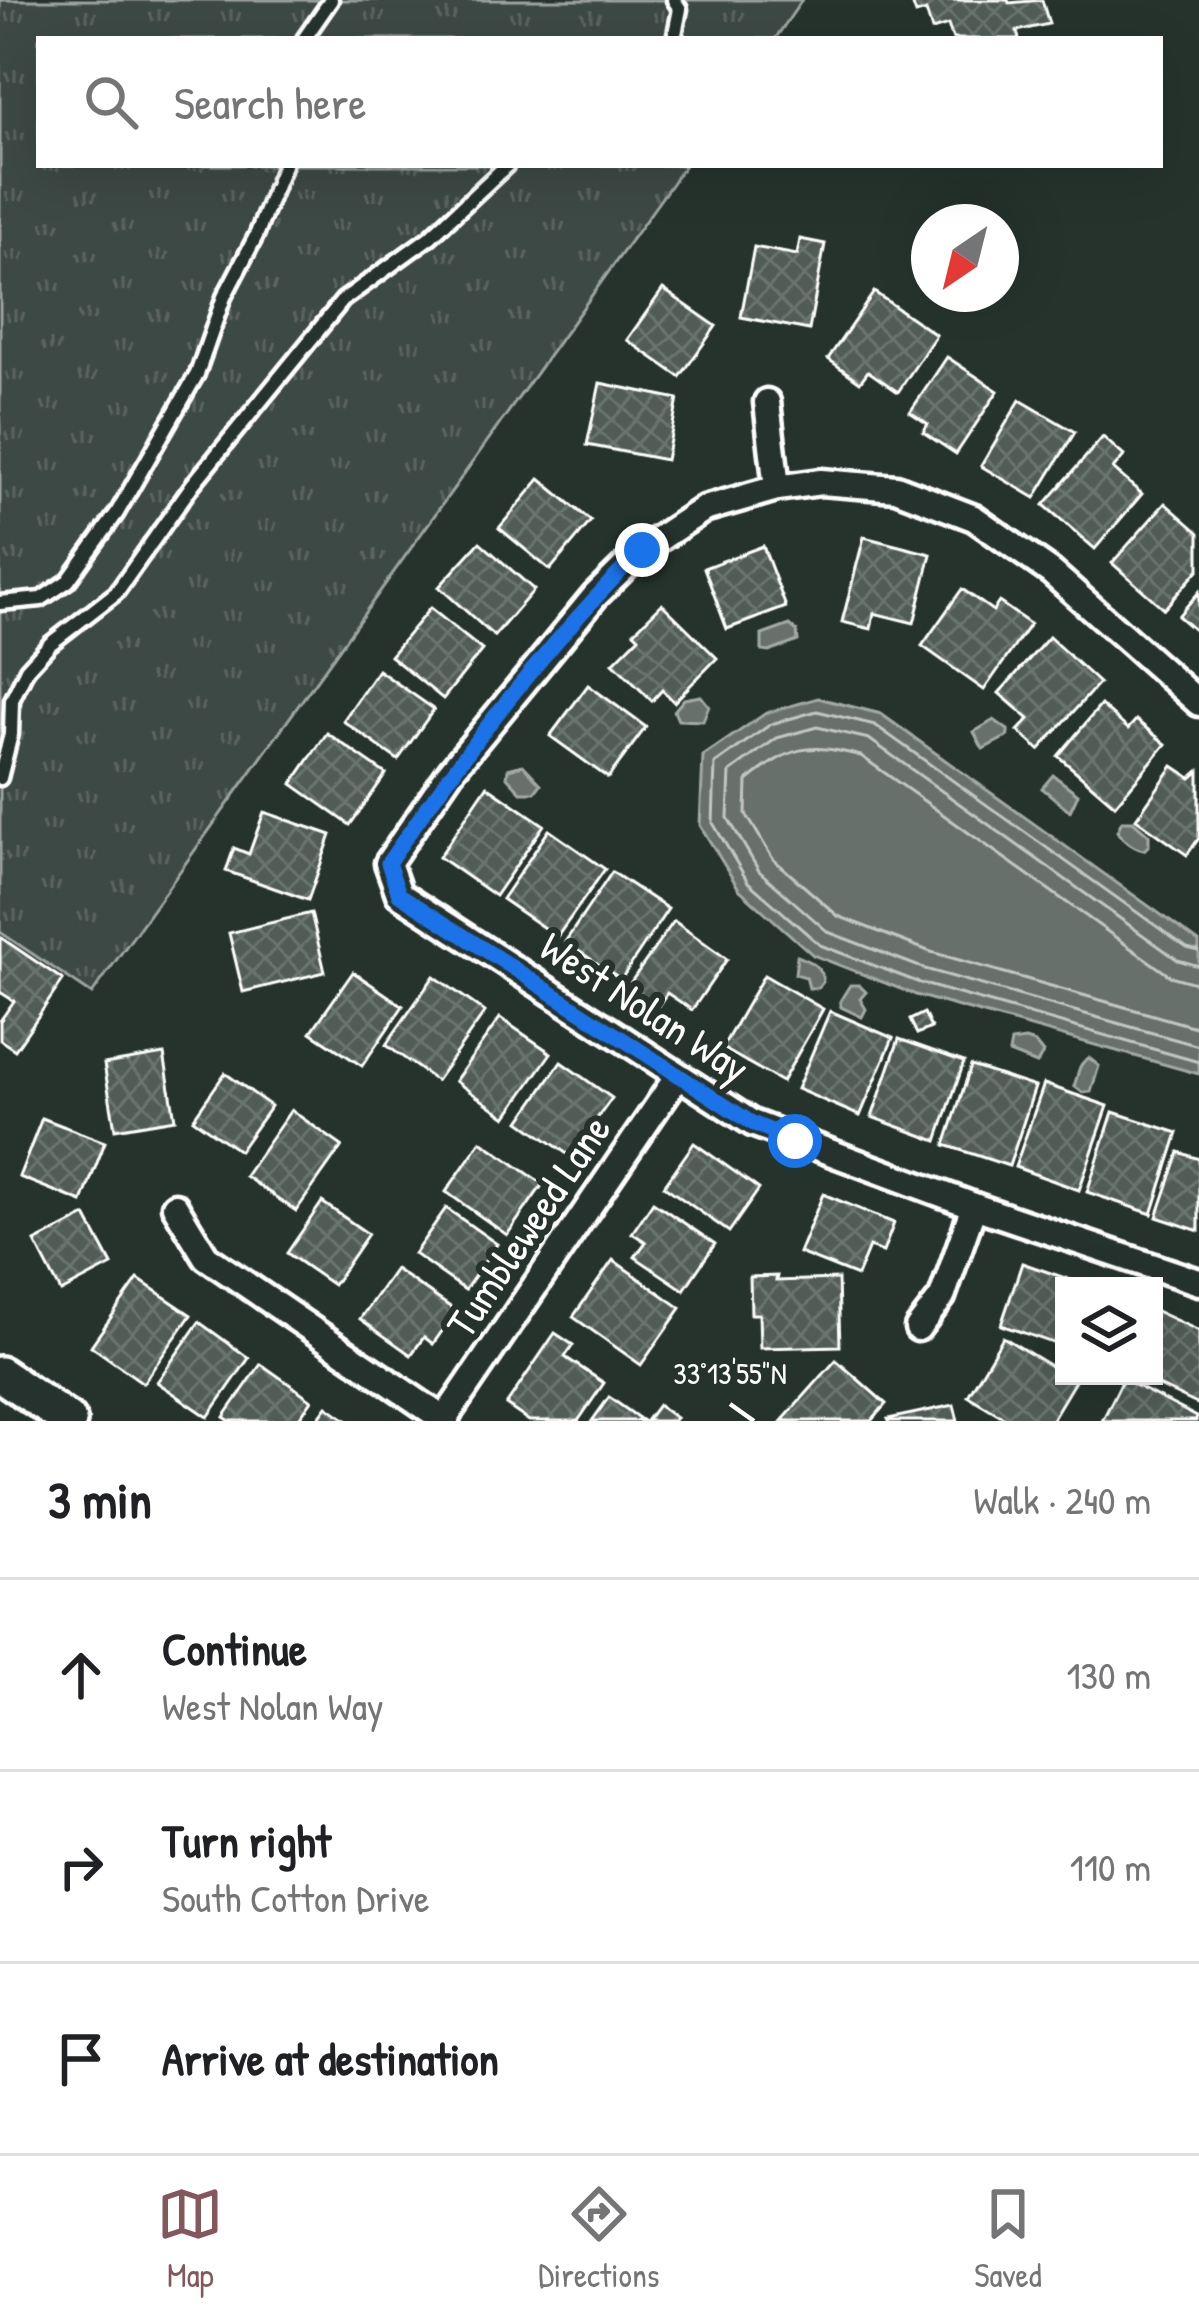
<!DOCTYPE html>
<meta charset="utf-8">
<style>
body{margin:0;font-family:"Patrick Hand",sans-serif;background:#f2f2f2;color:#202124}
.controls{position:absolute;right:36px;bottom:36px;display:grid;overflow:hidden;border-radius:0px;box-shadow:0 12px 48px #0002}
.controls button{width:108px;height:108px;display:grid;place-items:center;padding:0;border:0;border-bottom:3px solid #e0e0e0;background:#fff;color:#202124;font:60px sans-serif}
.compass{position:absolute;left:911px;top:204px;width:108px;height:108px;border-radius:50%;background:#fff;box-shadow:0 12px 48px #0002;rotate:215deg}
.stop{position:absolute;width:36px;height:36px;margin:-27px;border:9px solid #1a73e8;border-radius:50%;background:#fff}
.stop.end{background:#1a73e8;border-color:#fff;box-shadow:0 3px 12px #0008}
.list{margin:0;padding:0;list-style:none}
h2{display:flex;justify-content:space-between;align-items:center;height:156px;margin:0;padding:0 48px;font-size:51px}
h2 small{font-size:39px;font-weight:400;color:#757577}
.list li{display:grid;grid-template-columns:78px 1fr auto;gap:36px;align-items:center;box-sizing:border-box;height:192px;padding:0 48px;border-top:3px solid #e0e0e0}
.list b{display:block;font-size:45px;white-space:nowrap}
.list p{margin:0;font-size:39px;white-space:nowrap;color:#757577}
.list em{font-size:39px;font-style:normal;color:#757577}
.icon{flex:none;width:66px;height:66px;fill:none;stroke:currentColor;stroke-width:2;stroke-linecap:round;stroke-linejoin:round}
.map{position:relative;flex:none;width:1199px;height:1421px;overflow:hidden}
.search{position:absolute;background:#fff;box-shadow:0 12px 48px #0002;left:36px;right:36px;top:36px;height:132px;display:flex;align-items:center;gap:30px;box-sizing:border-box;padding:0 42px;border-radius:0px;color:#757577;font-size:45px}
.sheet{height:732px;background:#fff}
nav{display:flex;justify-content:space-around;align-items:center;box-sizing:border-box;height:168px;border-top:3px solid #e0e0e0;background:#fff;font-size:33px;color:#757577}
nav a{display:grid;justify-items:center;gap:6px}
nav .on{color:#84575d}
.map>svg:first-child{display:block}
.grass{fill:url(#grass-tufts);stroke:#9ea4a2;stroke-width:3}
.water{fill:#67706c;stroke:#a4a9a7;stroke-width:3}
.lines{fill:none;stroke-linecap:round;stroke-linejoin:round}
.shore{stroke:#c2c6c4;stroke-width:3}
.building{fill:url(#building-cross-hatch);stroke:#fff;stroke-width:3}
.service-casing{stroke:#fff;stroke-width:21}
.minor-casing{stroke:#fff;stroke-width:33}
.secondary-casing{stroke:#fff;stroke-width:42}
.service{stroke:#26332d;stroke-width:12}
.minor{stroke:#26332d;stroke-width:24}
.secondary{stroke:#26332d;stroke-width:33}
.route{stroke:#1a73e8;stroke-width:15}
.ticks{fill:none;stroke:#fff;stroke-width:4.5}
.labels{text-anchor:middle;stroke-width:12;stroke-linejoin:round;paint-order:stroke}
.street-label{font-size:42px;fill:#fff;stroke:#26332d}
.ticks-label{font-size:30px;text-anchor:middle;fill:#fff;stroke:#26332d;stroke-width:12;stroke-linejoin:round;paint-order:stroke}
</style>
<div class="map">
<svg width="1199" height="1421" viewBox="0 0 1199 1421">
<defs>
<pattern id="grass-tufts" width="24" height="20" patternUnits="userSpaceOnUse" patternTransform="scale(3)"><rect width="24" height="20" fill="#3e4944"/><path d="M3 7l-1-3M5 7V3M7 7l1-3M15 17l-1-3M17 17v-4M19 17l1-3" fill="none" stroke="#5b6460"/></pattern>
<pattern id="building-cross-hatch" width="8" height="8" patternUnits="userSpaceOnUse" patternTransform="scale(3)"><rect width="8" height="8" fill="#515c57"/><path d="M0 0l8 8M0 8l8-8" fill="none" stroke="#6b7470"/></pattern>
</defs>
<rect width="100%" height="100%" fill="#26332d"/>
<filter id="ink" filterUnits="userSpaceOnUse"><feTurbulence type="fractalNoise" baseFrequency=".00833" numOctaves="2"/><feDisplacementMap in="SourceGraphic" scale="24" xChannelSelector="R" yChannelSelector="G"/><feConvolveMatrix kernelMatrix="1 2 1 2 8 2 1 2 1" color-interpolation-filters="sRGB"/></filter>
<g filter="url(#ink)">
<path class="grass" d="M0,0h802l-27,39h-736v126h646l-593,829 -92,-62z"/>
<g class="water">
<path d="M790,625l7,6 1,10 -29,11 -7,-1v-16z"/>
<path d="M701,696l8,10 -6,15 -25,-1 -4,-9 10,-12z"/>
<path d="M818,698l63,16 318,228v132l-283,-79 -103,-40 -74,-66 -39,-64 3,-69 63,-43z"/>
<path d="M994,720l14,10v6l-25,13 -9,-17z"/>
<path d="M523,765l18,19 -6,8h-14l-14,-15 1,-8z"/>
<path d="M1053,775l25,19 -8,17 -28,-23z"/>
<path d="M1122,821h11l16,14v10l-5,5c-9,-1 -23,-11 -27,-19z"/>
<path d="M797,956c13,5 25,10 26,26l-5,6h-9l-3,-11 -11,-3z"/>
<path d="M850,985h9l7,7 -6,7 6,10 -4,8 -21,-10 -1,-6z"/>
<path d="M1025,1040l10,3 8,10 -6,11 -28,-11 2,-11z"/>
<path d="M1089,1058l10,8 -8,26 -8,1 -9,-7c5,-12 3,-22 15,-28z"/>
</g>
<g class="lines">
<g class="shore">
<path d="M1199,951l-12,-3 -312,-223 -58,-14 -46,13 -56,40 -2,59 35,59 72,63 100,38 279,79"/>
<path d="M1199,966l-21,-6 -309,-221 -52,-12 -40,11 -47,34 -2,46 31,53 69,61 97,37 274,77"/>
<path d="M1199,984l-29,-8 -309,-220c-54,-14 -70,-10 -114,25l-1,33 27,45 65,57 93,36 268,76"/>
</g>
</g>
<g class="building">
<path d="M911,0h97l1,3 33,-3 7,24 -32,7 2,8h-66l-5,-14 -16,5 -6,-19 -10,3z"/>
<path d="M800,239l25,5 -16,86 -68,-13 13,-70 43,8z"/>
<path d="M663,289l53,37 -36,51 -53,-37z"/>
<path d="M874,292l62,43 -38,57 -30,-21 -8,11 -32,-23z"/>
<path d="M947,357l51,34 -42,63 -33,-22 5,-8 -18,-12z"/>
<path d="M600,383l78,16 -12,61 -79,-15z"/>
<path d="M1020,400l55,32 -40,66 -54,-32z"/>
<path d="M1103,437l21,19 -11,13 29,25 -47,55 -51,-44z"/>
<path d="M540,479l51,42 -41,49 -51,-42z"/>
<path d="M1165,503l34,30v36l-35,40 -52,-46z"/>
<path d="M864,537l67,17 -17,69 -40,-10 -3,16 -29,-7z"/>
<path d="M480,542l54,48 -40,46 -55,-49z"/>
<path d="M763,546l23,61 -59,22 -23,-61z"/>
<path d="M962,589l31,22 6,-9 31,22 -46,66 -62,-44z"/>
<path d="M1199,592v42l-21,-18z"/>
<path d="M662,604l55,54 -43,44 -12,-12 -10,11 -39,-38 26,-26 -5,-5z"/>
<path d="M430,608l52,42 -39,49 -53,-43z"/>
<path d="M1049,637l50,46 -60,67 -21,-19 11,-12 -30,-26z"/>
<path d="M378,670l56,39 -36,51 -55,-39z"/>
<path d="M588,685l58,42 -38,51 -58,-42z"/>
<path d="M1101,705l27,24 8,-9 30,24 -51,61 -57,-49z"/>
<path d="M327,733l59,41 -36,51 -58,-41z"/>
<path d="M1173,766l18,12 8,-7v67l-12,17 -51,-36z"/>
<path d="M487,786l57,39 -49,71 -56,-39z"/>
<path d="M264,812l67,23 -23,65 -82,-29 8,-23 15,6z"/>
<path d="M549,830l56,39 -48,68 -55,-38z"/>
<path d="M612,872l56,37 -47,70 -56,-37z"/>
<path d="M311,913l14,59 -82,20 -14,-59z"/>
<path d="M674,921l53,38 -35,51 -25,-17 -9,13 -30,-20z"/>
<path d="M0,937l63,43 -48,70 -15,-10v-19l14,-20 -14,-9z"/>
<path d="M353,972l50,34 -41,60 -51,-34z"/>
<path d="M764,975l59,34 -41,73 -60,-34z"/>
<path d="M434,976l51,36 -49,69 -50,-36z"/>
<path d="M830,1011l63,27 -33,78 -63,-27z"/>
<path d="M924,1013l7,15 -14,6 -7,-14z"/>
<path d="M500,1018l51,35 -45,64 -51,-36z"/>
<path d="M899,1039l65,23 -27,79 -65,-24z"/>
<path d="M164,1054l11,65 -60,10 -11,-65z"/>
<path d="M561,1062l51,36 -42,58 -50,-35z"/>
<path d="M971,1066l64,21 -26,79 -64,-21z"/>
<path d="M225,1073l46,33 -32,45 -46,-32z"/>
<path d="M1044,1084l64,22 -29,84 -64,-23z"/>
<path d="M291,1110l51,36 -46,65 -51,-35z"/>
<path d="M1113,1112l65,21 -26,81 -65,-22z"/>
<path d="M42,1118l63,24 -23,60 -63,-25z"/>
<path d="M481,1141l62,43 -36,51 -61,-43z"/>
<path d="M694,1143l65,46 -30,43 -65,-46z"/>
<path d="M1179,1152l20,7v72l-42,-14z"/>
<path d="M823,1194l71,29 -11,29 -14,-5 -12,29 -58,-23z"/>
<path d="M322,1202l46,32 -35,51 -46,-32z"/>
<path d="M653,1202l62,42 -31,46 -49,-33 11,-15 -14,-9z"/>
<path d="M446,1208l51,36 -32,46 -51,-36z"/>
<path d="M86,1216l26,49 -51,27 -26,-50z"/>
<path d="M613,1260l68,48 -40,57 -68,-48z"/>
<path d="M1022,1263l66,23h-24v61l-63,-22z"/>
<path d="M395,1269l61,42 -23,33 -9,-7 -13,18 -51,-36z"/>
<path d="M777,1276l-1,5 62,-2 2,67 -80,2 -1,-34h-8l-1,-37z"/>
<path d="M138,1279l53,36 -48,68 -52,-37z"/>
<path d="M1154,1310l45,21v74l-61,-29h16z"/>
<path d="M199,1322l50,36 -41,59 -51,-35z"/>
<path d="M555,1333l18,12 -8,12 39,26 -26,38h-49l-23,-16z"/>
<path d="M1003,1337l72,44 -24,40h-41l-42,-25z"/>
<path d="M836,1360l50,44 -15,17h-89z"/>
<path d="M261,1364l51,36 -15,21h-67l-6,-4z"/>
<path d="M1123,1379l74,38 -1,4h-94z"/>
<path d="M609,1397l34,24h-51z"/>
<path d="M658,1405l18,13 -3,3h-27z"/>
<path d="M954,1405l4,16h-69l-1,-2z"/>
<path d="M327,1406l21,15h-32z"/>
</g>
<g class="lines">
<g class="service-casing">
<g id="service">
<path d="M674,0l6,9 -6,30"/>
<path d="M304,39l27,-39"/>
<path d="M0,603l41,-4 27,-18 49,-68 80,-139 27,-77 32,-61 28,-71"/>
<path d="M0,778l11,-44 1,-34 15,-31 23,-25 66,-51 77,-109 150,-184 87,-63 77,-72"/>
</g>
</g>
<g class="minor-casing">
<g id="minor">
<path d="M767,402l10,86"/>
<path d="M1199,703l-148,-131 -77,-54 -78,-30 -75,-6 -44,6 -73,21 -62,41 -47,46 -144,175 -63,92 11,31 353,229 222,83 225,76"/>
<path d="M175,1206l31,51 240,164"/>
<path d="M918,1328l24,-31 32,-91"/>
<path d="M443,1421l235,-345"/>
</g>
</g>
<g class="secondary-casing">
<path id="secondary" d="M0,1374l69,47"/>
</g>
<use href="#service" class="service"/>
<use href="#minor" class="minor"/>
<use href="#secondary" class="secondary"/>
</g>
</g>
<g class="lines" filter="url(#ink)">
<path class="route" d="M642,550c-96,94 -178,203 -254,313l11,31 353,229 43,18"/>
</g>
<path class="ticks" d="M730,1404l24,17"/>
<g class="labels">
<g class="street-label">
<text transform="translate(645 1007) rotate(33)" y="15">West Nolan Way</text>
<text transform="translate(528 1226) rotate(-56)" y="15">Tumbleweed Lane</text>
</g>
</g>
<g class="ticks-label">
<text x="730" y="1384">33°13'55"N</text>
</g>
</svg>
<div class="controls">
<button><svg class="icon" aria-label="layers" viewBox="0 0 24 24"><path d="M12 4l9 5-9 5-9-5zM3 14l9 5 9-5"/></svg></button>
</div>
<svg class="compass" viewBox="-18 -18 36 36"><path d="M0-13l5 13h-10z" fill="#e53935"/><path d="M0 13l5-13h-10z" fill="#757577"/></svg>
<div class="stop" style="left:795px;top:1141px"></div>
<div class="stop end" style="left:642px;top:550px"></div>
<div class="search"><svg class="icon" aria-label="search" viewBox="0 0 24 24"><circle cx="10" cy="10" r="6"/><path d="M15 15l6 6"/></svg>Search here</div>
</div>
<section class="sheet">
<h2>3 min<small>Walk · 240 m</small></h2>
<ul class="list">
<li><svg class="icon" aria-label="ahead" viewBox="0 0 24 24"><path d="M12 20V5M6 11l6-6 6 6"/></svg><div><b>Continue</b><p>West Nolan Way</p></div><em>130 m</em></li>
<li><svg class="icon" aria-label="right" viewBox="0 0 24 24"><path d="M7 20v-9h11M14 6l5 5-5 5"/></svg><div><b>Turn right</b><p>South Cotton Drive</p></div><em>110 m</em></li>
<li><svg class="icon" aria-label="arrive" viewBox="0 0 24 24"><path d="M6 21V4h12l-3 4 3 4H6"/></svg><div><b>Arrive at destination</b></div></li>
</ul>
</section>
<nav>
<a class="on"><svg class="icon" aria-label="map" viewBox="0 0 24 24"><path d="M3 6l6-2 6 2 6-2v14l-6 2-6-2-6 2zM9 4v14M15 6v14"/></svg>Map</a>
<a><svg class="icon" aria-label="directions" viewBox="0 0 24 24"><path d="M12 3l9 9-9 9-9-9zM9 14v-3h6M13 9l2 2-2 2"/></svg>Directions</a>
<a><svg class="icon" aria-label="saved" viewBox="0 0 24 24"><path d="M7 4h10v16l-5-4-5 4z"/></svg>Saved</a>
</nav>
